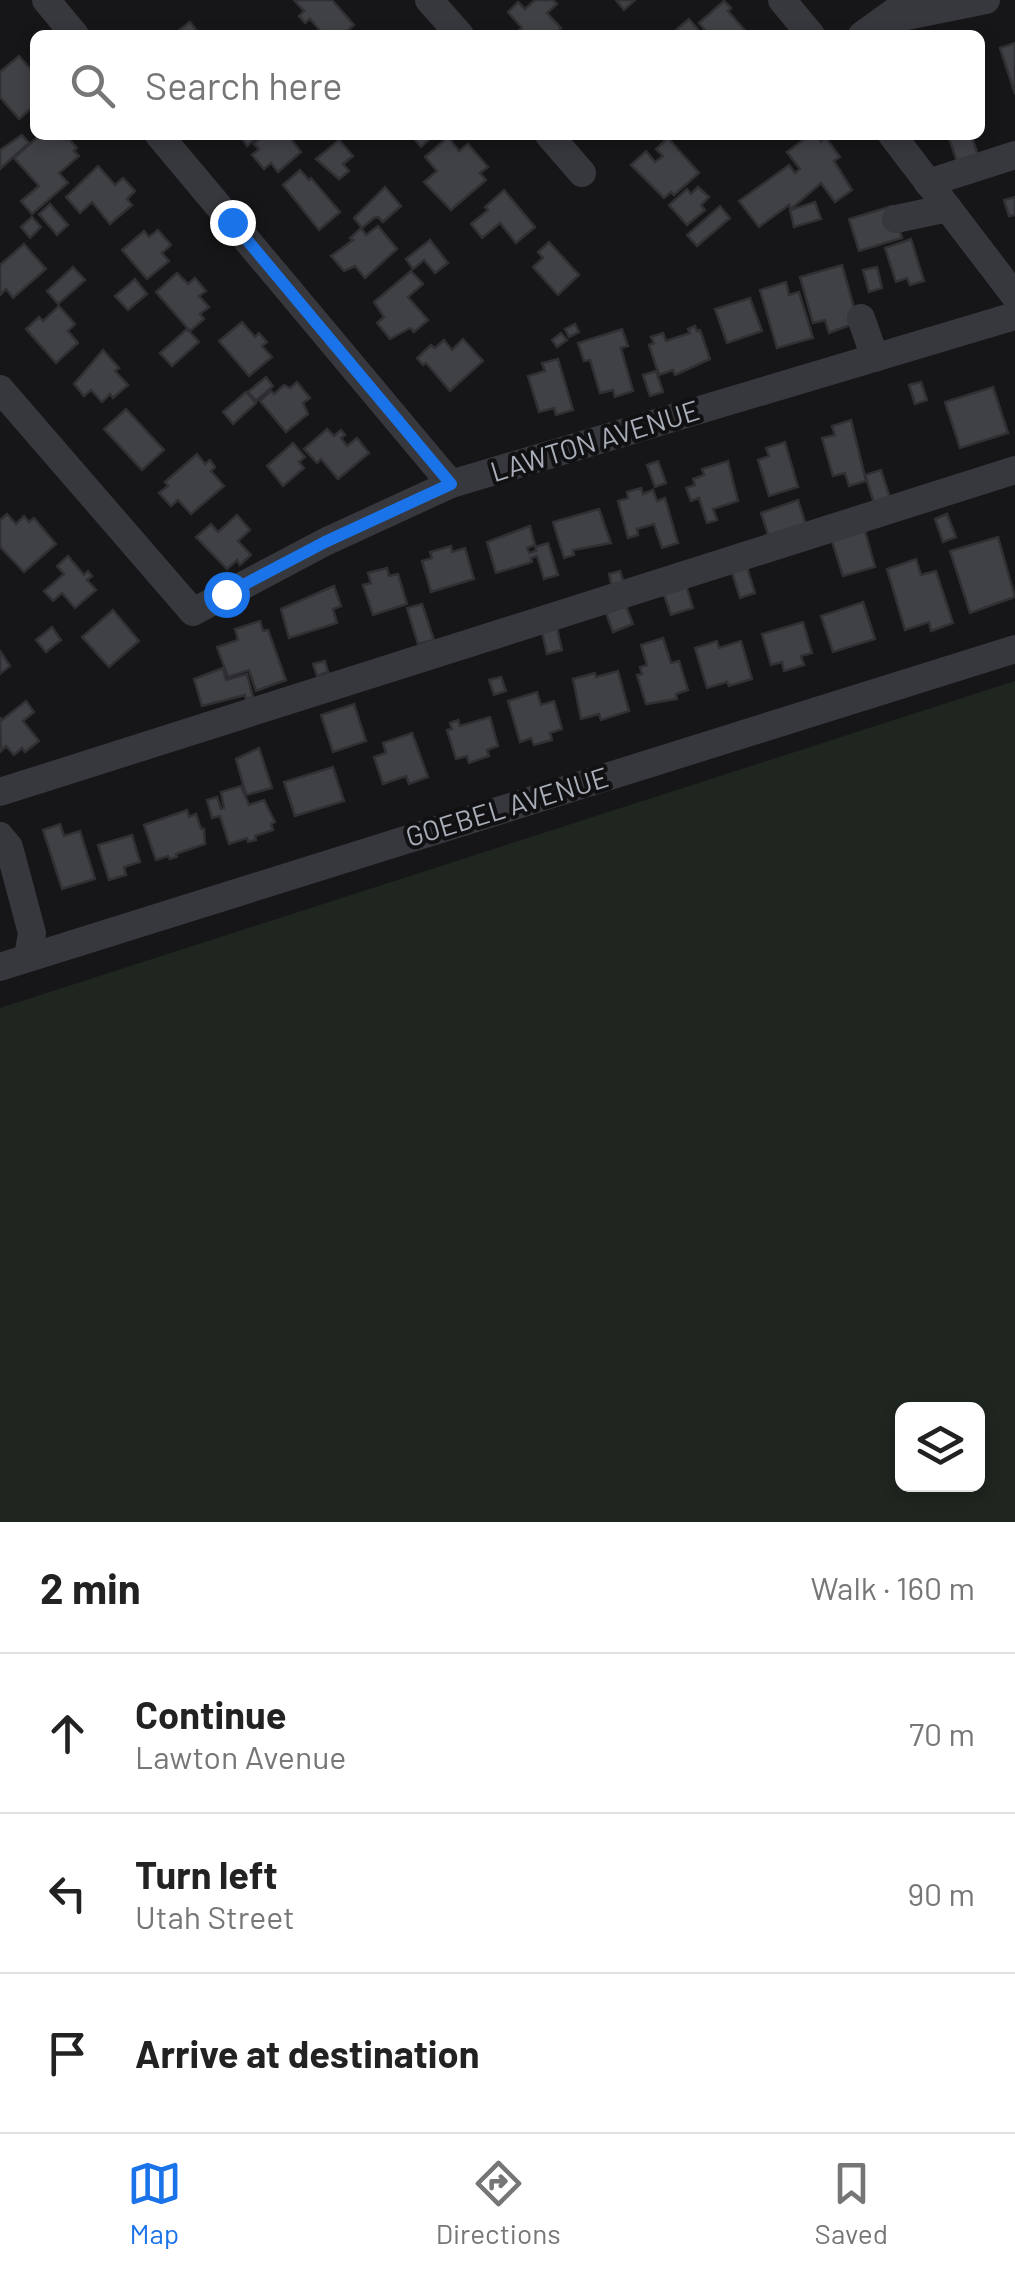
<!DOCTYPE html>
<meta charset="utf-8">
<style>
body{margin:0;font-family:Barlow,sans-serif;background:#f2f2f2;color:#222}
.controls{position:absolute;right:30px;bottom:30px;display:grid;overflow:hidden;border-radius:15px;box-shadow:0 5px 15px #0003}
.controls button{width:90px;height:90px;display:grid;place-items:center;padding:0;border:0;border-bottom:2px solid #e0e0e0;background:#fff;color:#222;font:50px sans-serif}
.stop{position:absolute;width:30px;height:30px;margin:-22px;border:8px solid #1a73e8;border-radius:50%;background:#fff}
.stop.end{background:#1a73e8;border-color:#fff;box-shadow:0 2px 10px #0008}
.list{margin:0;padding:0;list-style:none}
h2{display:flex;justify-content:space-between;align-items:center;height:130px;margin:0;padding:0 40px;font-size:42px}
h2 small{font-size:32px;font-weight:400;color:#767676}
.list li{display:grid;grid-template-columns:65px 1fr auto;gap:30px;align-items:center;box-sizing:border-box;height:160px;padding:0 40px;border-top:2px solid #e0e0e0}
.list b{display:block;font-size:38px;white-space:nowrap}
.list p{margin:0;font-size:32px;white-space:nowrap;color:#767676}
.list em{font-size:32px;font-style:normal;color:#767676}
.icon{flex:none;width:55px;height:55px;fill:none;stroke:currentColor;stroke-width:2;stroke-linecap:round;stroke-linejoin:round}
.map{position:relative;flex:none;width:1015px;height:1522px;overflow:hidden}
.search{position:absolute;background:#fff;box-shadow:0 5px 15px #0003;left:30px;right:30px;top:30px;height:110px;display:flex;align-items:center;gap:25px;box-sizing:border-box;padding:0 35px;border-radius:15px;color:#767676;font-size:38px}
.sheet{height:610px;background:#fff}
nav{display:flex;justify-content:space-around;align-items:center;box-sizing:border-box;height:140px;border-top:2px solid #e0e0e0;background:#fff;font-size:28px;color:#767676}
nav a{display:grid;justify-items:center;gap:5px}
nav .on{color:#1a73e8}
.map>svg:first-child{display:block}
.green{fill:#1e261f;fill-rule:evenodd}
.building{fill:#404145;stroke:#303034;stroke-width:2.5}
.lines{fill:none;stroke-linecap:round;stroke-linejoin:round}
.minor{stroke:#37383d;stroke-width:28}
.route{stroke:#1a73e8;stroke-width:12}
.labels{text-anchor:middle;stroke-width:8;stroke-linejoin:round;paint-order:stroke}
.street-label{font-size:28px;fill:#a8adb8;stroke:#111113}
</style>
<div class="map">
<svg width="1015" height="1522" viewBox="0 0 1015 1522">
<rect width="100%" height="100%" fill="#161618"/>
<path class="green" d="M1015,681v841h-1015v-514zM902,1410h76v74h-76z"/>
<g class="building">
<path d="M294,0h38l22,25 -11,10h-19l-14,-16 -5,4 -6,-7 5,-5z"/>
<path d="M535,0h18l4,4 -10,9 14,15 -7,7h-32l-4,-4 4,-3 -14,-16 10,-10 7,7z"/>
<path d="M616,0h19l-11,10z"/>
<path d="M724,1l7,7 -3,3 21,24h-40l-10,-12z"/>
<path d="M689,19l12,14 -3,2h-28z"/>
<path d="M190,22l10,13h-27z"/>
<path d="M1015,43v51l-15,-46z"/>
<path d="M19,56l16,18v31l-16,14 -19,-22v-25z"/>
<path d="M22,135l7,8 -29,26v-19z"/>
<path d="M40,135h27l-3,3 2,2 2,-2 9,10 -3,3 5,5 -20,17 9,10 -36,31 -11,-13 18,-15 -25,-28z"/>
<path d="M240,135h19l-12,11z"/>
<path d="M264,135h29l-3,3 11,14 -23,20 -7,-9 -7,6 -12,-14 7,-6 -5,-5z"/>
<path d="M411,135h23l-13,12z"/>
<path d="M810,135h6l5,7 5,-4 14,19 -6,4 18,29 -17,12 -14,-19 -30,26 -2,-4 -30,22 -20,-26 50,-36 6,8 5,-4 -13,-17z"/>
<path d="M948,135h23l7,20 -21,7z"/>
<path d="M448,137l11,14 9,-7 20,23 -8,6 6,7 -35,30 -27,-28 13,-11 -12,-14z"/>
<path d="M668,138l31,35 -25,22 -3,-3 -7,6 -33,-33 15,-14 9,11 8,-6 -7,-7z"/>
<path d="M339,140l14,16 -10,8 6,7 -10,8 -23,-20z"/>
<path d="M98,166l17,19 8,-7 12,13 -8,8 5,6 -22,19 -18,-22 -12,11 -14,-16z"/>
<path d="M300,170l9,10 2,-2 29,34 -21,18 -36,-45z"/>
<path d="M385,187l16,19 -18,16 -5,-5 -4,1 -12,10 -8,-10z"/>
<path d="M698,187l11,10 -8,8 4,5 -18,15 -18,-20 18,-16 4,5z"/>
<path d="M504,190l31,37 -19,16 -16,-20 -18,15 -11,-14 17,-14 -3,-3z"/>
<path d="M1015,197v18l-6,1 -5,-16z"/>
<path d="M815,202l6,17 -27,8 -4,-17z"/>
<path d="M50,204l18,21 -11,10 -18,-21z"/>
<path d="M720,206l10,12 -33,28 -10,-11z"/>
<path d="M892,206l10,32 -43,13 -10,-32z"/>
<path d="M32,217l9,10 -11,11 -9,-11z"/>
<path d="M378,226l19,23 -32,29 -10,-12 -11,5 -13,-15 22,-16 -3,-2 11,-10 5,7z"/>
<path d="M158,230l13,15 -9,8 7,8 -22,18 -25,-29 22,-19 5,6z"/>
<path d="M911,239l13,42 -14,4 -3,-7 -11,4 -11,-34z"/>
<path d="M430,240l18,23 -13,10 -11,-13 -11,9 -7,-10z"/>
<path d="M549,242l30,33 -21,20 -25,-28 10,-9 -5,-6z"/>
<path d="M24,244l22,25 -33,29 -7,-9 -6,6v-30z"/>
<path d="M842,265l16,57 -29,11 -4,-13 -12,3 -13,-46z"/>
<path d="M73,267l12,13 -27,24 -11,-13z"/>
<path d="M877,267l5,21 -13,4 -6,-22z"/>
<path d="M411,271l12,13 -15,13 20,23 -14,12 -4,-4 -20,11 -13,-16 7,-6 -10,-15z"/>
<path d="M177,273l11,11 7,-6 11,13 -7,5 10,11 -9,7 4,5 -14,12 -34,-39z"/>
<path d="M135,279l12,15 -19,16 -13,-14z"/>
<path d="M786,282l3,13 10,-3 14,46 -36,10 -17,-58z"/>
<path d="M750,298l12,33 -35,12 -12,-34z"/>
<path d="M59,306l16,18 -7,7 10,12 -22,20 -30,-34 13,-12 4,4z"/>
<path d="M242,322l13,15 4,-4 8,9 -5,4 10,11 -23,19 -30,-35z"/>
<path d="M575,324l4,8 -10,5 -4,-8z"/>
<path d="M695,326l2,5 3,-1 10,29 -35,16 -2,-5 -14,5 -10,-30 5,-2 -3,-6 12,-4 3,8 24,-8 -2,-4z"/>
<path d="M187,329l12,13 -27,24 -12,-13z"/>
<path d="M622,329l6,17 -7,2 12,43 -18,6 -2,-7 -13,3 -10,-33 -6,1 -6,-18z"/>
<path d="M561,333l6,7 -10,7 -5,-7z"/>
<path d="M463,339l20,22 -33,30 -24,-28 -3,2 -6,-7 14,-13 4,3 9,-8 8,10z"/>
<path d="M103,350l16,18 -4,3 13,14 -15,13 -3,-4 -8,8 -11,-12 -7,6 -10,-12z"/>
<path d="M558,359l15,51 -17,5 -2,-7 -15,4 -11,-36 17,-5 -3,-8z"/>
<path d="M656,371l7,21 -13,4 -7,-21z"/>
<path d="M266,377l7,9 -17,15 -8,-9z"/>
<path d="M297,382l13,16 -7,5 5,11 -22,18 -26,-31 11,-10 3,3 10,-9 6,3z"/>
<path d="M921,382l6,18 -12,4 -6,-19z"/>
<path d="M993,387l15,46 -48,15 -15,-46z"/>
<path d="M246,392l10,11 -23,21 -10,-12z"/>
<path d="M126,409l38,41 -22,20 -38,-41z"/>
<path d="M851,420l15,61 -17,5 -4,-13 -12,3 -11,-38 13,-3 -3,-9z"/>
<path d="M327,429l7,7 7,-6 4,5 -4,3 6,8 10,-8 12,15 -31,26 -17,-20 -4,4 -13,-14z"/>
<path d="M785,442l13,45 -29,9 -11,-36 11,-4 -3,-8z"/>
<path d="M293,443l12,14 -6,5 5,6 -21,18 -16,-20z"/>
<path d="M197,454l8,10 5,-4 5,7 -4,4 13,15 -33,28 -13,-14 -7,6 -12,-13 9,-7 -3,-4z"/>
<path d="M658,461l8,22 -11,4 -8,-22z"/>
<path d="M728,461l10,40 -25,8 4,11 -10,3 -8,-25 -8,3 -5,-13 9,-3 -2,-6 11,-4 -2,-6z"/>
<path d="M881,470l10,31 -16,5 -10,-31z"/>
<path d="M641,488l2,6 10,-4 4,11 8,-3 13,45 -16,5 -8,-24 -17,5 1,6 -10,3 -10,-37 10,-3 -1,-6z"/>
<path d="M798,500l9,28 -37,13 -9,-28z"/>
<path d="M599,509l12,34 -38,7 1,5 -10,3 -11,-36z"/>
<path d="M7,514l9,10 8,-8 5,6 5,-4 22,26 -32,28 -24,-25v-27z"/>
<path d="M947,514l9,23 -13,5 -8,-23z"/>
<path d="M237,515l13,15 -12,11 13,14 -11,10 -3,-5 -10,9 -31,-32 15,-13 7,8z"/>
<path d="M530,526l5,19 -8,3 2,5 7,-2 -1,-4 13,-4 10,32 -14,4 -7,-23 -6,2 1,4 -36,11 -9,-31z"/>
<path d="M865,531l10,36 -32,9 -11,-35z"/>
<path d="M998,537l17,60 -45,16 -20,-62z"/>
<path d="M451,546l1,6 13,-4 9,31 -43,13 -9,-31 10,-3 -2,-6z"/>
<path d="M68,556l16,19 4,-4 4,5 -5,4 9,10 -21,18 -13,-15 -9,8 -9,-10 20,-17 -7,-8z"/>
<path d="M916,559l5,16 15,-4 17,52 -22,8 -2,-9 -24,8 -18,-61z"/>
<path d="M747,567l8,26 -15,5 -8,-26z"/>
<path d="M387,568l2,8 9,-2 9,30 -34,11 -10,-30 8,-2 -3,-10z"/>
<path d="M620,571l4,13 -12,3 -3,-13z"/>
<path d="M686,585l7,23 -22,7 -8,-23z"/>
<path d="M334,586l7,20 -8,3 4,14 -48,15 -8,-29z"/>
<path d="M863,602l12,37 -42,13 -12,-36z"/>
<path d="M422,604l12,36 -16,4 -11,-36z"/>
<path d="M626,606l7,18 -20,8 -7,-19z"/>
<path d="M113,610l26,31 -30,26 -27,-30z"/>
<path d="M260,621l3,10 5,-1 18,50 -30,11 -7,-21 -21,7 -11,-30 21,-7 -3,-11z"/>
<path d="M803,622l9,31 -11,3 3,9 -20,6 -2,-9 -11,3 -9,-31z"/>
<path d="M52,627l9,13 -15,12 -10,-12z"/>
<path d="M557,628l5,22 -15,4 -5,-22z"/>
<path d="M663,638l8,25 8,-2 9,29 -12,4 1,5 -31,5 -9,-29 5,-1 -2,-7 7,-2 -6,-20z"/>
<path d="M717,641l2,7 22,-7 11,38 -23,7 -2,-4 -20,6 -12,-40z"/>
<path d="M0,651l10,15 -10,8z"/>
<path d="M325,661l3,11 -11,4 -4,-12z"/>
<path d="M223,668l3,12 21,-6 6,23 -7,3 -1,-5 -43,11 -8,-27z"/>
<path d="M618,671l11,40 -28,9 -2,-6 -18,5 -8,-40 22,-6 1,4z"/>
<path d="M501,677l5,14 -12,4 -5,-15z"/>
<path d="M537,692l4,13 13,-4 8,28 -12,4 2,7 -18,5 -3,-7 -11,4 -12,-41z"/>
<path d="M26,701l8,11 -11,9 16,20 -14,11 -3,-4 -8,7 -8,-9 -5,5 -1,-33 2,2z"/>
<path d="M354,704l12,37 -33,11 -12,-37z"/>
<path d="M490,717l8,29 -11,4 2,6 -20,7 -2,-7 -11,3 -9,-29 5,-1 -2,-6 8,-3 2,6z"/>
<path d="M412,733l16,44 -19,7 -3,-8 -23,8 -9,-27 12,-4 -3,-10z"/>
<path d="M259,748l13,40 -26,7 -10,-36z"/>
<path d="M333,767l11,34 -49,15 -11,-34z"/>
<path d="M241,786l8,19 15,-5 11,22 -4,2 2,6 -18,6 1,4 -8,2 -1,-4 -18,6 -9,-28 -8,2 -5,-18 10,-3 4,12 3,-1 -3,-16z"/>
<path d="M187,810l2,7 7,-3 5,15h3l1,15 -29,10 1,3 -7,2 -2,-3 -12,4 -12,-35z"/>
<path d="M60,824l4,12 16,-5 15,48 -33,10 -19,-59z"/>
<path d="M132,835l8,27 -16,5 2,8 -17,5 -11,-35z"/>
</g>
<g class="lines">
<g class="minor">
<path d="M46,0l29,35"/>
<path d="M429,0l31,35"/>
<path d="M782,0l29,35"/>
<path d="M887,20l99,-20"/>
<path d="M862,35l39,-28"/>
<path d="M159,135l292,349"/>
<path d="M549,135l33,38"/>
<path d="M892,135l123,161"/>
<path d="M928,183l87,-28"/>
<path d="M896,219l52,-11"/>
<path d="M861,318l14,40"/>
<path d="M0,389l193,223 132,-70 126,-58 564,-168"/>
<path d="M0,792l1015,-322"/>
<path d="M0,836l9,11 23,86 -4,24"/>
<path d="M0,967l1015,-318"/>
</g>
</g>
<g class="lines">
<path class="route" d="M226,594l99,-52 126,-58 -219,-262"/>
</g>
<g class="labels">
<g class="street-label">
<text transform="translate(595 441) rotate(-17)" y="10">LAWTON AVENUE</text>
<text transform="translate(507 807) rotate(-17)" y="10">GOEBEL AVENUE</text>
</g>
</g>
</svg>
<div class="controls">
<button><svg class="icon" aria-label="layers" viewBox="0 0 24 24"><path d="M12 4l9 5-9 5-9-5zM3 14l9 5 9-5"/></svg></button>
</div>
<div class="stop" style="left:226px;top:594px"></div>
<div class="stop end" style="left:232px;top:222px"></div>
<div class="search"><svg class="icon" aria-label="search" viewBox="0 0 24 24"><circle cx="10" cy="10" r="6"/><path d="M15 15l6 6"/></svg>Search here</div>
</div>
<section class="sheet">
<h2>2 min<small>Walk · 160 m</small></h2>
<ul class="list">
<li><svg class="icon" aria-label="ahead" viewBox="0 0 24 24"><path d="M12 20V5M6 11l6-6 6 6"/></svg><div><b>Continue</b><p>Lawton Avenue</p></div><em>70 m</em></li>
<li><svg class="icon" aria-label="left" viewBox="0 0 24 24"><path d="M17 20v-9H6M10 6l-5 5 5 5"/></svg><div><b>Turn left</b><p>Utah Street</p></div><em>90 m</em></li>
<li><svg class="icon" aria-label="arrive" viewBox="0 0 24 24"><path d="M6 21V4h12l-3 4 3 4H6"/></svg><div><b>Arrive at destination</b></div></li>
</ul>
</section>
<nav>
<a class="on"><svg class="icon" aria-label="map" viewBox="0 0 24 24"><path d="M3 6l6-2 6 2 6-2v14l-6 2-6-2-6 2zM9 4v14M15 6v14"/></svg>Map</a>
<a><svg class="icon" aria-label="directions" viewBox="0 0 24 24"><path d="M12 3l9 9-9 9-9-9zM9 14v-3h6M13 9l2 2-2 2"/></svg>Directions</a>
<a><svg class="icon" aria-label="saved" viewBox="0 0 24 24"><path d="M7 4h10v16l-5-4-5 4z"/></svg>Saved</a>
</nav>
